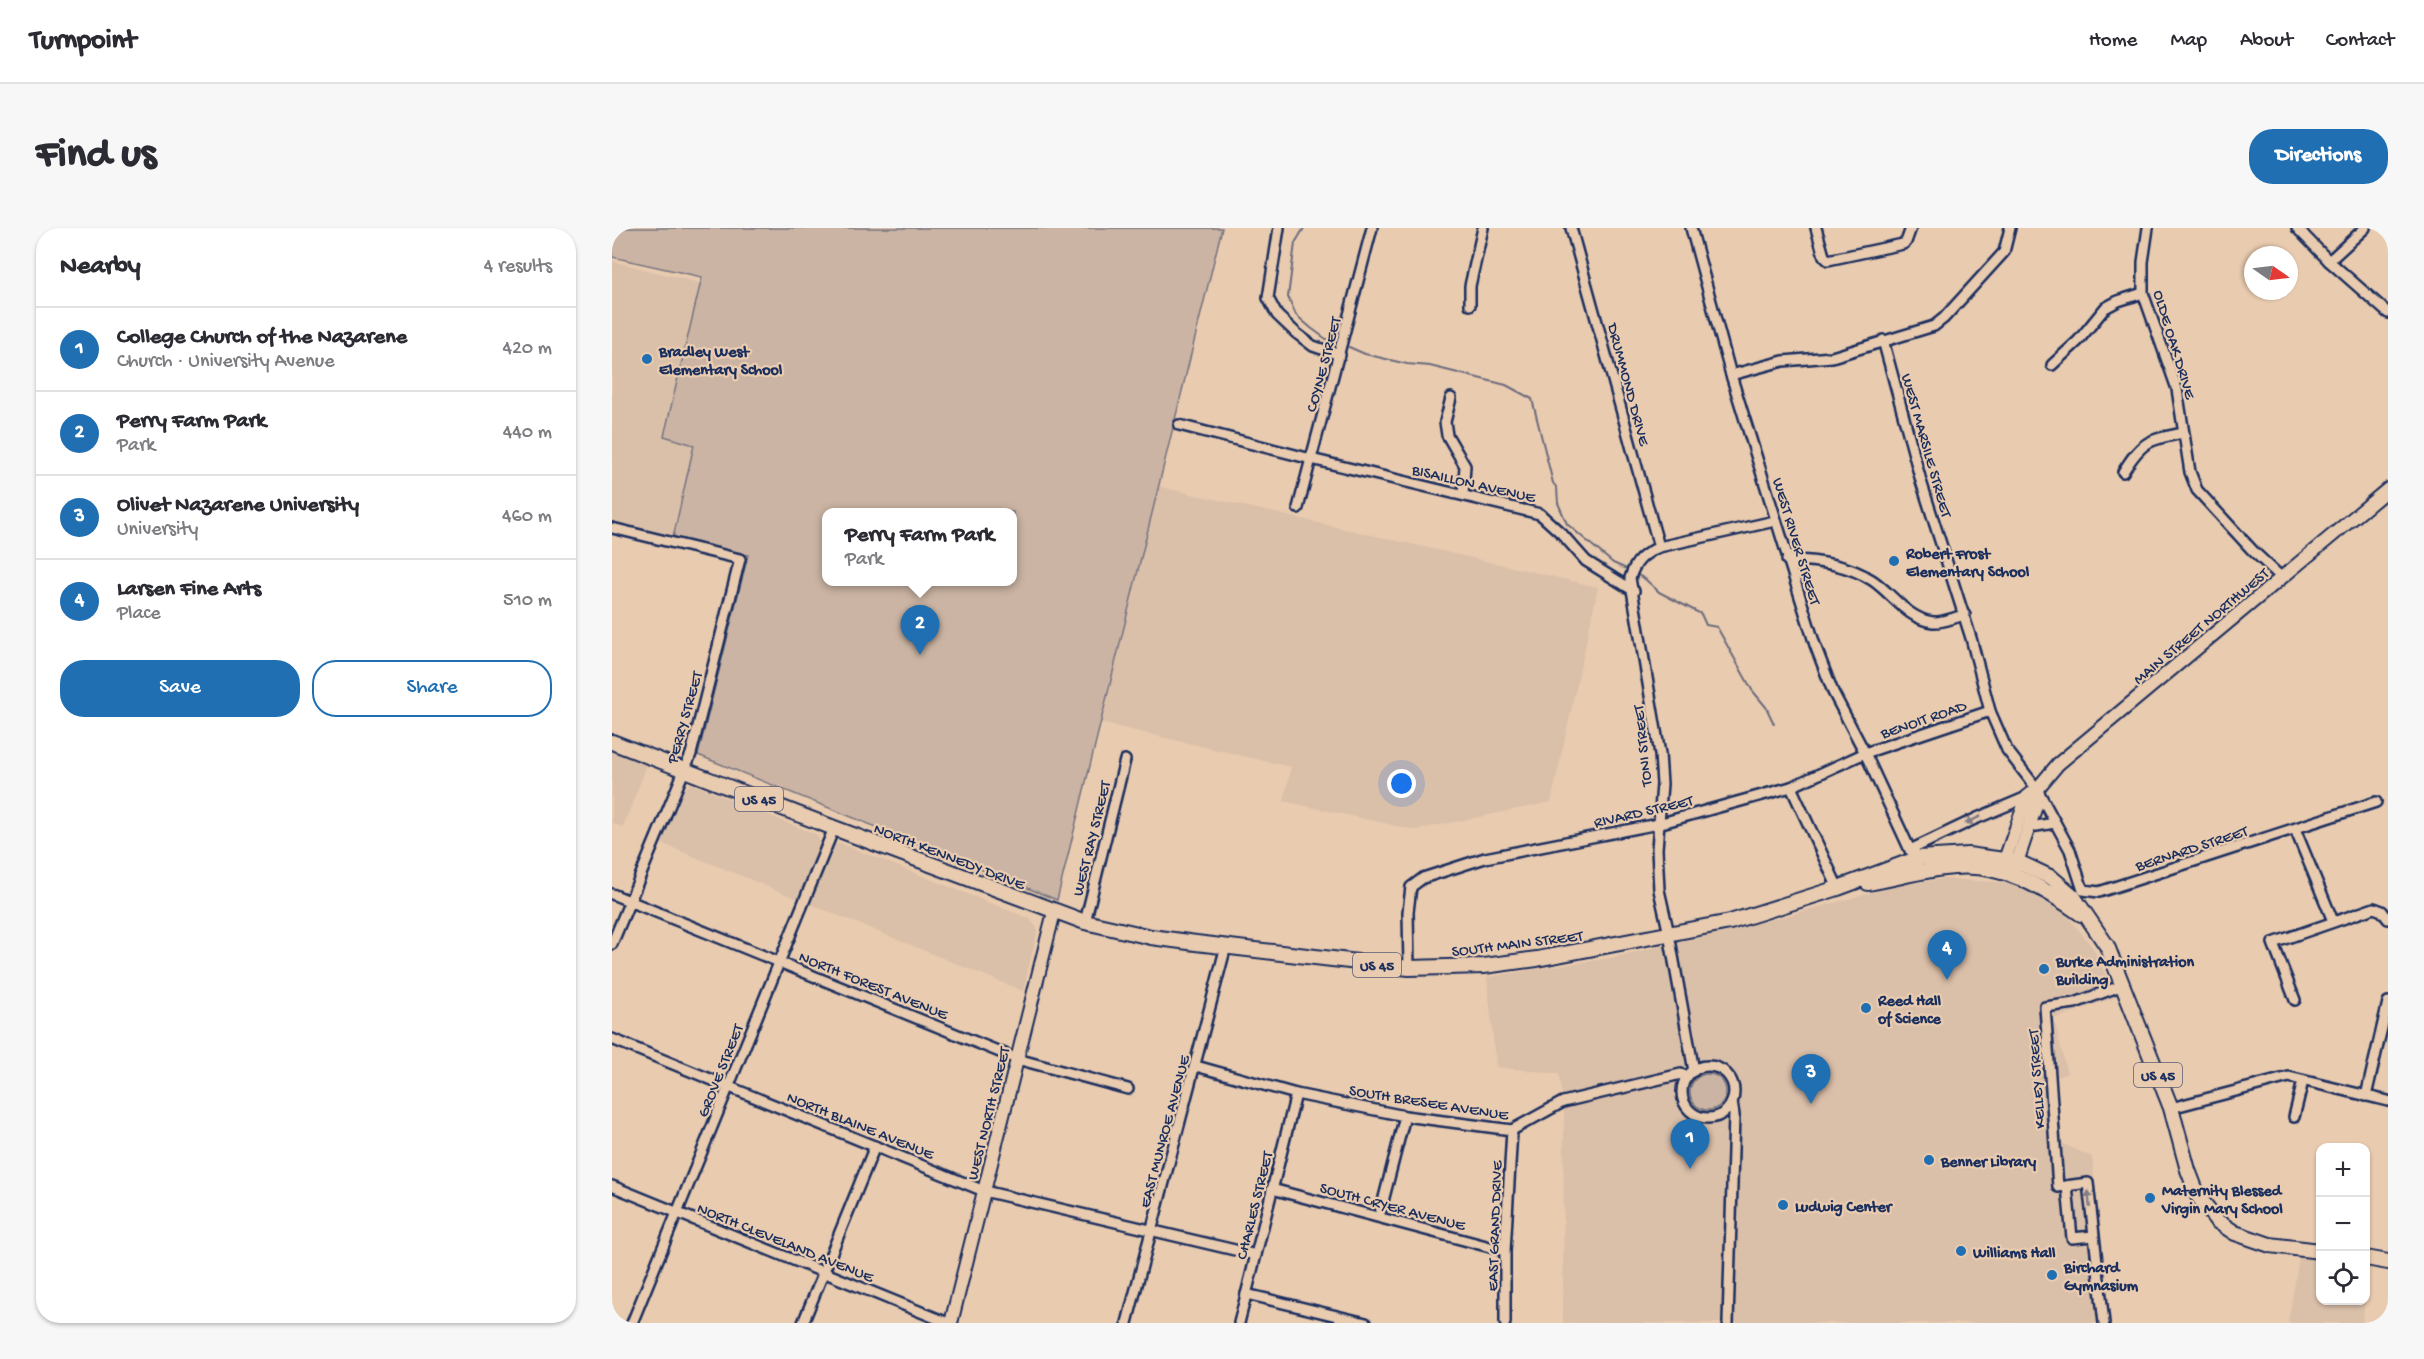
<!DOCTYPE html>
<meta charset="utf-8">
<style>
body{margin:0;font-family:"Gochi Hand",sans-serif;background:#f7f7f7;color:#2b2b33}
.controls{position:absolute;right:18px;bottom:18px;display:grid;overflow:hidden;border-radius:12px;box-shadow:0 2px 4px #0004}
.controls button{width:54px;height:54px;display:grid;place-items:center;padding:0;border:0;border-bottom:2px solid #e1e1e2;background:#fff;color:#2b2b33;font:30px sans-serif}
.compass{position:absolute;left:1632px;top:18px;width:54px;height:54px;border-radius:50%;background:#fff;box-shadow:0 2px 4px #0004;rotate:104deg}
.you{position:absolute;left:790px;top:556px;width:21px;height:21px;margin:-15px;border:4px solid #fff;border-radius:50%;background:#1a73e8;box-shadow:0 0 0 9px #1a73e833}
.badge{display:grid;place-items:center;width:39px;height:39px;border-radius:50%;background:#1f6fb2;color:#fff;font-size:20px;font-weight:700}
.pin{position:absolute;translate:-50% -50px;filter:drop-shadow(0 2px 3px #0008)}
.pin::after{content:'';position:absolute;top:32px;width:21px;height:18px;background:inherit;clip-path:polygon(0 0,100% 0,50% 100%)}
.popup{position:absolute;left:210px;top:280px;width:195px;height:78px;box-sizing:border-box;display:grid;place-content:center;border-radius:12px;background:#fff;filter:drop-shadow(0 2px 4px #0005);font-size:20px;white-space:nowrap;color:#7c7c81}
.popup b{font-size:22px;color:#2b2b33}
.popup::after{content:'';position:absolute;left:50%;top:100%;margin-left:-12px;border:12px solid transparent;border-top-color:#fff}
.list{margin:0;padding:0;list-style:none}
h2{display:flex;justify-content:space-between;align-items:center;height:78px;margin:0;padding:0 24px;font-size:26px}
h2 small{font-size:20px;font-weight:400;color:#7c7c81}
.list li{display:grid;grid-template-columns:39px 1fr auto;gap:18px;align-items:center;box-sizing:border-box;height:84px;padding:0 24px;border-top:2px solid #e1e1e2}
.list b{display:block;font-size:22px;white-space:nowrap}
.list p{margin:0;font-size:20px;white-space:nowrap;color:#7c7c81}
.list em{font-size:20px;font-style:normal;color:#7c7c81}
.actions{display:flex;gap:12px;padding:18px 24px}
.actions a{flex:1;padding:14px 0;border:2px solid #1f6fb2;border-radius:24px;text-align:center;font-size:21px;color:#1f6fb2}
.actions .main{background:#1f6fb2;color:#fff}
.icon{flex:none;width:33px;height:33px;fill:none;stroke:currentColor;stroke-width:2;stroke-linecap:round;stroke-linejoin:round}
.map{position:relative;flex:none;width:1776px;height:1095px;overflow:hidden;border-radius:24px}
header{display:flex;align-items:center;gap:36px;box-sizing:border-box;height:84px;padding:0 30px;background:#fff;border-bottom:2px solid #e1e1e2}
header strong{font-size:28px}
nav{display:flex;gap:33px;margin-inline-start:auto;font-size:21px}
.intro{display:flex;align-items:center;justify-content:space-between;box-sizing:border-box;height:144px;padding:0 36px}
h1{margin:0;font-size:42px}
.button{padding:15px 27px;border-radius:24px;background:#1f6fb2;color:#fff;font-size:21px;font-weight:700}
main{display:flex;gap:36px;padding:0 36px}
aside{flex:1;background:#fff;border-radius:24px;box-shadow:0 2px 4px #0004}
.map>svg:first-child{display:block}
.built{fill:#dabfa9}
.green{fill:#cbb4a3;stroke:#737280;stroke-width:1.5;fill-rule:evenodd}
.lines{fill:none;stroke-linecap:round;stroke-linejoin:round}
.stream{stroke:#6c6c7e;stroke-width:2}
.street-casing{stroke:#1b2f5e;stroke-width:14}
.secondary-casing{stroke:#1b2f5e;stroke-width:16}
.primary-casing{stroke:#1b2f5e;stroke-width:18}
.street{stroke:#e9cbaf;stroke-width:9}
.secondary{stroke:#e9cbaf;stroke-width:12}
.primary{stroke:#e9cbaf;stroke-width:14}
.oneway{fill:#827d86}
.poi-dot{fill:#1f6fb2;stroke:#e9cbaf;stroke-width:2}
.labels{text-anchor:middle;stroke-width:4.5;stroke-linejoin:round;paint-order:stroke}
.shield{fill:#e9cbaf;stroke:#595e76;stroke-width:1.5}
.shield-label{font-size:15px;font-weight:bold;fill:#1b2f5e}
.street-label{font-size:16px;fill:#1b2f5e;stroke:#e9cbaf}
.poi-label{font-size:16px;font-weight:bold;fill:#1b2f5e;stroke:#e9cbaf;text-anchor:start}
</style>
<header>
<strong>Turnpoint</strong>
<nav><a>Home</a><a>Map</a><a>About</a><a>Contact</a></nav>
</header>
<div class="intro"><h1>Find us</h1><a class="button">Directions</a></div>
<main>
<aside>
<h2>Nearby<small>4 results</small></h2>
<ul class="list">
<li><span class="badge">1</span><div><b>College Church of the Nazarene</b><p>Church · University Avenue</p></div><em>420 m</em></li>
<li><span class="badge">2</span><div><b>Perry Farm Park</b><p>Park</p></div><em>440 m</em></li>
<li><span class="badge">3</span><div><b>Olivet Nazarene University</b><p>University</p></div><em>460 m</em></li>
<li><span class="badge">4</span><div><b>Larsen Fine Arts</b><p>Place</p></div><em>510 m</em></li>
</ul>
<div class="actions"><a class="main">Save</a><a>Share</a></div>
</aside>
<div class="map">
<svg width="1776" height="1095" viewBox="0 0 1776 1095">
<rect width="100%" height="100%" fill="#e9cbaf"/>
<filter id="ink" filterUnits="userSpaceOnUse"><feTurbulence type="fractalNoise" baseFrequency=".0167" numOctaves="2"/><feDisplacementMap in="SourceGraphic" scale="12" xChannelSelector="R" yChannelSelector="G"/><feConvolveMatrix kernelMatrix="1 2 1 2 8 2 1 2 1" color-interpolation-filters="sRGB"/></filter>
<g filter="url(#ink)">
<g class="built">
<path d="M0,33l88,22 -37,152 31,8 -22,94 -60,-14z"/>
<path d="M545,258l441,101 -47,215 -136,28 -131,-29 7,-34 -194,-45z"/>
<path d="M0,523l35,14 -24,62 -11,-4z"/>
<path d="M78,555l127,52 3,9 -22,55 -137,-56 20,-50z"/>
<path d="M228,615l190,76 6,8 1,6 -14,58 -215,-88 23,-53 2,-5z"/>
<path d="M1330,651l72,4 41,21 14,14 24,30 23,49 -62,22 13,54 -10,4 2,65 33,15 18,166h-547l1,-212 -5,-37 -63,-7 -9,-90 123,-19 145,-34 142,-38z"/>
<path d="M1687,1030l21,2v40l45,1 -3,22h-74z"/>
</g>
<g class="green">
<path d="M0,0h610l-165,672 -359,-145 50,-200 -75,-17 21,-93 -30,-9 38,-159 -90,-20zM215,284h186v70h-186z"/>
<circle cx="1096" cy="864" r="18"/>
</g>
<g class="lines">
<g class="stream">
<path d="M692,0l-9,15 -7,54 8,18 15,13 15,11 14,4"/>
<path d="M737,119l16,7 42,10 23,2 76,19 26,14 21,84 4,5 1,15 9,21 46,39 16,7"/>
<path d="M1022,345l11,6 14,13 42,22 5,11 11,2 35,63 14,17 8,17"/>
</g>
<g class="street-casing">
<g id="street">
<path d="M667,0l-11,70 9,17 19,18 17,13 27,9"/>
<path d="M959,0l88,319"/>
<path d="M1079,0l40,147 84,270 18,47 32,61 45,97 9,8"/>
<path d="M1204,0l8,28 4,4 75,-16 3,-2 5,-14"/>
<path d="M1536,0l-5,34v31l34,96 13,83 7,18 56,61 29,27"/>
<path d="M1685,0l32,33 59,52"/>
<path d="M1717,33l36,-33"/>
<path d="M858,77v-19l13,-58"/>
<path d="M1271,112l38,141 50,157 19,73 17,39 30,39 33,61 13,40 16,2 277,-90"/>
<path d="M1440,137l26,-24 27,-33 13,-7 25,-8"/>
<path d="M1119,147l52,-14 49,-4 102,-31 10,-8 60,-66 6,-24"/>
<path d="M839,170l-6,24 2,13 18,31 -2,29"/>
<path d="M567,197l132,34 229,55 22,20 24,27 48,30"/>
<path d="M1511,244c19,-31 25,-32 60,-39"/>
<path d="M686,280l74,-280"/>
<path d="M0,300l128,31 -49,195 -79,190"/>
<path d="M1175,332c29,0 60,4 85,20 20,13 35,39 61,42 9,1 22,-5 32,-7"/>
<path d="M1179,559l47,101"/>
<path d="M1418,599l25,-4"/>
<path d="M1683,601l38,92"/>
<path d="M1298,622l65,-31 52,-22"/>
<path d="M0,666l405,165 111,30"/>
<path d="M473,694l40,-162"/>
<path d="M797,740l-1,-56 3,-25 12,-9 62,-20 173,-34 133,-37 74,-34 125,-42"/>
<path d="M1683,772l-22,-57 101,-35 8,3 6,8"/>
<path d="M0,811l372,152 272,64"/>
<path d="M584,838l100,28 109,22 107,14 51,-28 118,-28 6,3"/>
<circle cx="1096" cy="864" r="26"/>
<path d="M1082,843l-25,-137 -10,-44 -2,-41 5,-65 -2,-30 -30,-176c5,-17 14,-24 29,-31l116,-26"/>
<path d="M1754,868l22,-94"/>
<path d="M1559,880l118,-31 99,24"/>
<path d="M1682,889l9,-36"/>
<path d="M0,958l336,137"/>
<path d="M1455,958l5,52 21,-2"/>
<path d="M660,961l233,62"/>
<path d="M767,989l26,-101"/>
<path d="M634,1066l120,29"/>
<path d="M20,1095l202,-495"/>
<path d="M191,1095l72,-177"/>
<path d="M515,1095l99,-377"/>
<path d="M627,1095l57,-229"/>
<path d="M893,1095v-72l7,-121"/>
<path d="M1116,1095l6,-208 -2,-13"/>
<path d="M1492,1095l-16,-140 -30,4 -13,-180 30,-4 48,-18"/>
</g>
</g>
<g class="secondary-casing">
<g id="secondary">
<path d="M1390,640l25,-71 10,-8 21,-25 330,-275"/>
<path d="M1402,643l23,-68v-14"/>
<path d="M339,1095l103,-411"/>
</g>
</g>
<g class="primary-casing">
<g id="primary">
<path d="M0,514l222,86 251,94 66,15 45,6 213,25 75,-2 53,-7 193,-37 108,-34 81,-30 49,-3 50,7 34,16 21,18 34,50 64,162 17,62 10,26 19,25 18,12 35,12 50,6"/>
<path d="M1256,655c29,-5 57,-14 86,-16 48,-5 90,21 127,47"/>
<path d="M1754,1030l22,4"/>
</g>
</g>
<use href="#street" class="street"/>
<use href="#secondary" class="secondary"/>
<use href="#primary" class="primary"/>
</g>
<defs><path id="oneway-solid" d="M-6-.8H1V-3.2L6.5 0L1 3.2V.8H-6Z" transform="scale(1.5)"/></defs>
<g class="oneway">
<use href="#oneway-solid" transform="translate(1361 592) rotate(155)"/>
<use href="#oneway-solid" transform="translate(1477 971) rotate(-95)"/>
</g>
</g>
<g class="poi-dot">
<circle cx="35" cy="131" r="6"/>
<circle cx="1282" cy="333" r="6"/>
<circle cx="1432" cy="741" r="6"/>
<circle cx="1254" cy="780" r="6"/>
<circle cx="1317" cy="932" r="6"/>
<circle cx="1538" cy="970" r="6"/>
<circle cx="1171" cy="977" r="6"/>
<circle cx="1349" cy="1023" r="6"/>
<circle cx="1440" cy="1047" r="6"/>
</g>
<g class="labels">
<g class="shield">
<rect x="123" y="559" width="48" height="24" rx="4.5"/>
<rect x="741" y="725" width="48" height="24" rx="4.5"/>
<rect x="1522" y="835" width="48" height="24" rx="4.5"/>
</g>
<g class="shield-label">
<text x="147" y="576">US 45</text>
<text x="765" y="742">US 45</text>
<text x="1546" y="852">US 45</text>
</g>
<g class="street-label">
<text transform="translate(1564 116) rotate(73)" y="6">OLDE OAK DRIVE</text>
<text transform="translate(710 136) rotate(-75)" y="6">COYNE STREET</text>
<text transform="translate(1018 156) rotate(75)" y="6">DRUMMOND DRIVE</text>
<text transform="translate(1316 217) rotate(74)" y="6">WEST MARSILE STREET</text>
<text transform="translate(862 254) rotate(13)" y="6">BISAILLON AVENUE</text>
<text transform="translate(1186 313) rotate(73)" y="6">WEST RIVER STREET</text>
<text transform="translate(1588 397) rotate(-40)" y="6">MAIN STREET NORTHWEST</text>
<text transform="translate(71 489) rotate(-74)" y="6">PERRY STREET</text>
<text transform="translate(1311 490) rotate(-19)" y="6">BENOIT ROAD</text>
<text transform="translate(1029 518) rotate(-96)" y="6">TONI STREET</text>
<text transform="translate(1031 582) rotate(-13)" y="6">RIVARD STREET</text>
<text transform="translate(478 610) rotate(-76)" y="6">WEST RAY STREET</text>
<text transform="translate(1579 619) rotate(-18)" y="6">BERNARD STREET</text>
<text transform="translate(338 627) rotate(21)" y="6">NORTH KENNEDY DRIVE</text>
<text transform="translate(905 714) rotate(-7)" y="6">SOUTH MAIN STREET</text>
<text transform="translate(262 756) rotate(22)" y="6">NORTH FOREST AVENUE</text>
<text transform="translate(107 842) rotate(-68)" y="6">GROVE STREET</text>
<text transform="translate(1423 851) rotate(-94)" y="6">KELLEY STREET</text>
<text transform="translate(817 873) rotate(9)" y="6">SOUTH BRESEE AVENUE</text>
<text transform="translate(375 885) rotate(-76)" y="6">WEST NORTH STREET</text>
<text transform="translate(249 896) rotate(22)" y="6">NORTH BLAINE AVENUE</text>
<text transform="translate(551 903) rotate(-75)" y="6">EAST MUNROE AVENUE</text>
<text transform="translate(641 977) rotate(-76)" y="6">CHARLES STREET</text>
<text transform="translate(781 977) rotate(15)" y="6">SOUTH CRYER AVENUE</text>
<text transform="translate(881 998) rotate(-88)" y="6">EAST GRAND DRIVE</text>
<text transform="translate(174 1013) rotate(22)" y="6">NORTH CLEVELAND AVENUE</text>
</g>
<g class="poi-label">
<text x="47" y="128">Bradley West<tspan x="47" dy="18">Elementary School</tspan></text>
<text x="1294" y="330">Robert Frost<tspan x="1294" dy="18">Elementary School</tspan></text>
<text x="1444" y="738">Burke Administration<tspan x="1444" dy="18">Building</tspan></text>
<text x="1266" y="777">Reed Hall<tspan x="1266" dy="18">of Science</tspan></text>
<text x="1329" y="938">Benner Library</text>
<text x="1550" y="967">Maternity Blessed<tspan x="1550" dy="18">Virgin Mary School</tspan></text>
<text x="1183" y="983">Ludwig Center</text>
<text x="1361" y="1029">Williams Hall</text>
<text x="1452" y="1044">Birchard<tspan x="1452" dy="18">Gymnasium</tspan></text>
</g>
</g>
</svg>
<div class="controls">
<button>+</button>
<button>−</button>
<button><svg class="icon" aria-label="locate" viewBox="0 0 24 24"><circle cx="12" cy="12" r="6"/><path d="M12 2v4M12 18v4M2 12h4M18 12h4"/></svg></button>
</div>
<svg class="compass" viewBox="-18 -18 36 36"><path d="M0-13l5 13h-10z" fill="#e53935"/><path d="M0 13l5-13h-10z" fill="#7c7c81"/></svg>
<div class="you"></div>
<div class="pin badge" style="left:1078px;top:941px">1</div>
<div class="pin badge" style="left:308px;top:427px">2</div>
<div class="popup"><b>Perry Farm Park</b>Park</div>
<div class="pin badge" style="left:1199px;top:876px">3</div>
<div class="pin badge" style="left:1335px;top:752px">4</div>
</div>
</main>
